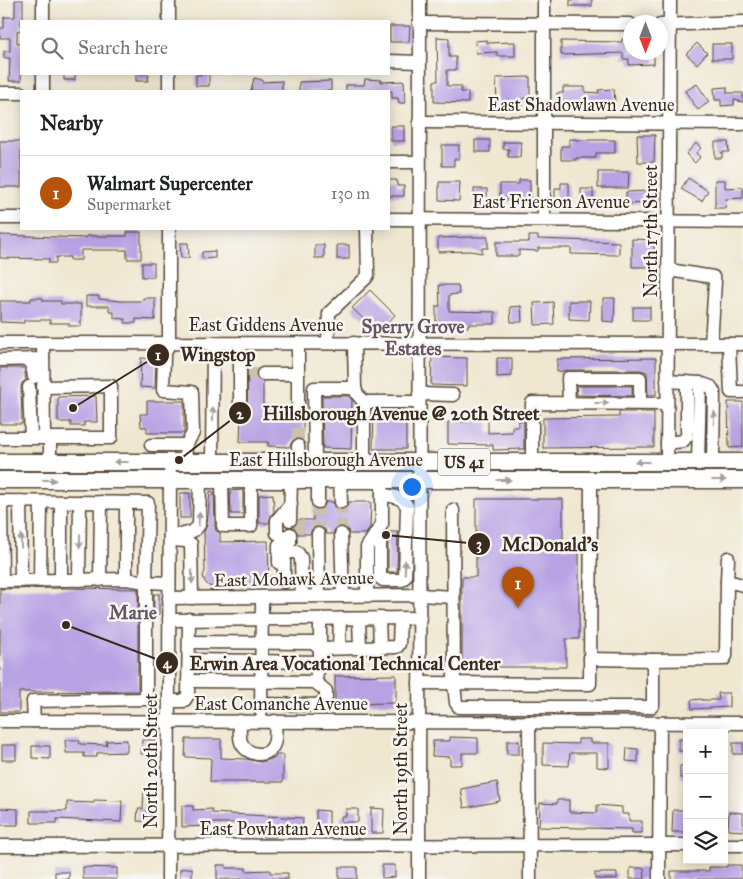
<!DOCTYPE html>
<meta charset="utf-8">
<style>
body{margin:0;font-family:"IM FELL Great Primer",serif;background:#f6f6f6;color:#202124}
.controls{position:absolute;right:15px;bottom:15px;display:grid;overflow:hidden;border-radius:0px;box-shadow:0 2px 12px #0003}
.controls button{width:45px;height:45px;display:grid;place-items:center;padding:0;border:0;border-bottom:1px solid #e0e0e0;background:#fff;color:#202124;font:25px sans-serif}
.compass{position:absolute;left:623px;top:15px;width:45px;height:45px;border-radius:50%;background:#fff;box-shadow:0 2px 12px #0003;rotate:180deg}
.you{position:absolute;left:411px;top:486px;width:18px;height:18px;margin:-12px;border:4px solid #fff;border-radius:50%;background:#1a73e8;box-shadow:0 0 0 8px #1a73e833}
.badge{display:grid;place-items:center;width:32px;height:32px;border-radius:50%;background:#b45309;color:#fff;font-size:16px;font-weight:700}
.pin{position:absolute;translate:-50% -41px;filter:drop-shadow(0 1px 2px #0008)}
.pin::after{content:'';position:absolute;top:26px;width:18px;height:15px;background:inherit;clip-path:polygon(0 0,100% 0,50% 100%)}
.list{margin:0;padding:0;list-style:none}
h2{display:flex;justify-content:space-between;align-items:center;height:65px;margin:0;padding:0 20px;font-size:21px}
h2 small{font-size:16px;font-weight:400;color:#757577}
.list li{display:grid;grid-template-columns:32px 1fr auto;gap:15px;align-items:center;box-sizing:border-box;height:75px;padding:0 20px;border-top:1px solid #e0e0e0}
.list b{display:block;font-size:19px;white-space:nowrap}
.list p{margin:0;font-size:16px;white-space:nowrap;color:#757577}
.list em{font-size:16px;font-style:normal;color:#757577}
.icon{flex:none;width:28px;height:28px;fill:none;stroke:currentColor;stroke-width:2;stroke-linecap:round;stroke-linejoin:round}
.map{position:relative;flex:none;width:743px;height:879px;overflow:hidden}
.search{position:absolute;background:#fff;box-shadow:0 2px 12px #0003;left:20px;top:20px;width:370px;height:55px;display:flex;align-items:center;gap:12px;box-sizing:border-box;padding:0 18px;border-radius:0px;color:#757577;font-size:19px}
.panel{position:absolute;background:#fff;box-shadow:0 2px 12px #0003;left:20px;top:90px;width:370px;height:140px;border-radius:0px}
.map>svg:first-child{display:block}
.building{fill:#b8a2e4}
.lines{fill:none;stroke-linecap:round;stroke-linejoin:round}
.minor-tunnel{stroke:#cbc1ac;stroke-width:12;stroke-dasharray:12 6;stroke-linecap:butt}
.minor-casing{stroke:#564639;stroke-width:15}
.major-casing{stroke:#564639;stroke-width:19}
.minor{stroke:#fff;stroke-width:12}
.major{stroke:#fff;stroke-width:16}
.oneway{fill:#a79f9a}
.labels{text-anchor:middle;stroke-width:5;stroke-linejoin:round;paint-order:stroke}
.shield{fill:#f6f6f2;stroke:#73675e;stroke-width:1}
.shield-label{font-size:16px;font-weight:bold;fill:#3b2a1e}
.street-label{font-size:18px;fill:#3b2a1e;stroke:#f6f6f2}
.neighbourhood-label{font-size:19px;font-weight:bold;fill:#675463;stroke:#f6f6f2}
.leader{fill:none;stroke:#3b2a1e;stroke-width:2}
.callout-dot{fill:#3b2a1e;stroke:#f6f6f2;stroke-width:2}
.mark-label{font-size:15px;text-anchor:middle;font-weight:bold;fill:#fff}
.callout-label{font-size:19px;text-anchor:middle;font-weight:bold;fill:#3b2a1e;stroke:#f6f6f2;stroke-width:5;stroke-linejoin:round;paint-order:stroke}
</style>
<div class="map">
<svg width="743" height="879" viewBox="0 0 743 879">
<rect width="100%" height="100%" fill="#f6f6f2"/>
<filter id="ink" filterUnits="userSpaceOnUse"><feTurbulence type="fractalNoise" baseFrequency=".02" numOctaves="2"/><feDisplacementMap in="SourceGraphic" scale="10" xChannelSelector="R" yChannelSelector="G"/><feConvolveMatrix kernelMatrix="1 2 1 2 8 2 1 2 1" color-interpolation-filters="sRGB"/></filter>
<filter id="wash" filterUnits="userSpaceOnUse"><feTurbulence type="fractalNoise" baseFrequency=".0096" numOctaves="4" result="noise"/><feDisplacementMap in="SourceGraphic" scale="20" xChannelSelector="R" yChannelSelector="G"/><feGaussianBlur stdDeviation="1.12" result="paint"/><feColorMatrix in="noise" values="0 0 0 0 0 0 0 0 0 0 0 0 0 0 0 0 0 1.4 0 .05"/><feComposite in="paint" operator="in"/></filter>
<g filter="url(#wash)">
<rect width="100%" height="100%" fill="#efe7d0"/>
<g id="blocks">
<g class="building">
<path d="M15,0h8v21h-2v9l-4,1v12h4v38h-12l1,-23h-6v-7h6v-13h-10v-10h4v-11h11z"/>
<rect x="570" y="0" width="22" height="6"/>
<path d="M390,26h20l-1,16h-19z"/>
<path d="M437,37l12,1v19h7v13h-9v16h14v6h7v11l-34,-1v-21h4z"/>
<path d="M622,39h8v13h24v12l-25,1v-6h-6v-6l-62,2v-14l61,1z"/>
<path d="M487,40v3l28,-1v14h-18v-4l-21,1 -1,-12z"/>
<path d="M697,43l10,10 -10,11 -11,-10z"/>
<rect x="712" y="44" width="20" height="15"/>
<rect x="64" y="74" width="11" height="6"/>
<path d="M136,74h13l-1,7h-12z"/>
<path d="M209,74v12h-13v-11z"/>
<path d="M530,77v21h-7v7l-26,1 -1,-28z"/>
<path d="M254,78l8,2v2l20,-1v10h-31z"/>
<path d="M365,79l17,1 -1,2 23,-1 1,22h-6l-1,-5h-6v-7h-46v-6h18z"/>
<path d="M331,81v10h-32v-9z"/>
<path d="M697,84l12,18 -11,8 -13,-19z"/>
<path d="M563,87h22v5l14,1 -1,-3 16,-1 1,13 -58,2v-11h6z"/>
<path d="M727,87v6h16v9l-9,-2v5l-13,1v-6h-6l-1,-12z"/>
<rect x="391" y="126" width="13" height="15"/>
<path d="M637,135h18l-1,27h-16z"/>
<path d="M569,139h7v1h39v13h-19v5h-20v2h-15v-14h8z"/>
<rect x="475" y="140" width="15" height="12"/>
<rect x="0" y="141" width="21" height="46"/>
<path d="M503,142h18l-1,15h-12l1,-8h-6z"/>
<path d="M715,142h13l1,10h-7v6h-7z"/>
<path d="M696,143l5,5 -5,5 4,4 -5,6 -9,-9z"/>
<path d="M442,145h17v14h-5v7h-12z"/>
<path d="M598,172h31l-1,16h-30z"/>
<path d="M688,178l20,13 -6,10 -21,-12z"/>
<path d="M389,180h8v6h7v10h-15z"/>
<path d="M519,180h11v21l-30,-1v-16h19z"/>
<path d="M715,180h10v8l18,-1v11l-17,1 -1,9h-10z"/>
<path d="M439,182h21l-1,19 -20,-1z"/>
<path d="M561,183h8v23h-14v-18h6z"/>
<rect x="474" y="189" width="13" height="12"/>
<rect x="581" y="189" width="12" height="14"/>
<path d="M647,191v12l-21,1v-12z"/>
<path d="M127,232h14v27h-14v-9h-46v10h-11v-3h-14v6h-7v-4l-49,-1v-23l86,3v-2h41z"/>
<path d="M529,236h9v3l81,3v13l-48,-1v-6h-33v3l-19,-1v6h-23v-14h33z"/>
<path d="M470,237h18v11h-6v5l-12,-2 -32,1v-14z"/>
<path d="M632,239l22,1v27h-22z"/>
<path d="M180,243h8l1,15h-8z"/>
<rect x="315" y="245" width="9" height="13"/>
<rect x="337" y="245" width="12" height="14"/>
<path d="M215,251v7l-13,1v-7z"/>
<rect x="142" y="263" width="12" height="14"/>
<path d="M439,285h19l1,9 -10,1v16l46,1v12h-27v3l-32,-1v-20h4z"/>
<path d="M370,290l25,25 -17,18 -26,-25z"/>
<path d="M86,296h13v3l22,2h22v-3h12v22l-19,-1v4h-11v-4l-11,-1v-6h-5v-6h-23z"/>
<path d="M31,298h12v3h18v3h20v22h-12v-3h-19v-3h-26v3l-24,-1v-21h31z"/>
<path d="M603,298h12l-1,24 -11,-1z"/>
<path d="M569,301h21l-1,19 -20,-1z"/>
<path d="M553,302l1,22 -19,1 -1,-22z"/>
<path d="M521,306l1,16h-11l-1,-15z"/>
<rect x="633" y="307" width="17" height="13"/>
<path d="M432,357l35,1v28l-36,-1z"/>
<path d="M141,358l15,1 -1,29 -15,-1z"/>
<path d="M497,358h15v18l-15,1z"/>
<path d="M656,358v37h-8l-1,-23 -7,-2h-72l-11,2v-13z"/>
<path d="M0,368h24l2,12 -4,3 -1,4 1,37h-22z"/>
<path d="M248,370h8v8l7,4v28h27l4,7 4,1 5,-2v24l-5,-2 -4,1 -5,8 -21,-1v-4h-28l1,-31 6,-1z"/>
<path d="M576,386h56v10l-55,-1z"/>
<path d="M96,396l1,26h-13v4h-13v-4h-13v-25z"/>
<path d="M322,396h27l3,4 -1,49 -28,-1z"/>
<path d="M147,401h37v32h-37v-6h-6l-1,-13h7z"/>
<path d="M728,402h15v45l-14,1z"/>
<path d="M374,410h32v39h-33z"/>
<path d="M619,412h35v35l-111,1v-30l76,-1z"/>
<path d="M468,417h20v16l24,-1v-5h6v-6h6v28l-31,1v-5l-45,-1v-22h20z"/>
<path d="M243,490v24h-12l-1,-23z"/>
<path d="M210,491l4,1 1,34 1,5 4,2v9l48,-1 1,43 -48,1 -7,2 -5,-1 -4,-4 -2,-6 2,-5 -1,-39 3,-7z"/>
<rect x="180" y="493" width="10" height="25"/>
<path d="M273,494l1,18 -3,3 -2,8h-10v-28z"/>
<path d="M476,499h87v49h16v91h-13v28h-104v-90h14z"/>
<path d="M326,502h7l1,5 7,3 5,-1 3,-7h22l-1,25 -4,7h-17l-1,-5 -7,-3 -5,1 -3,7h-7l-1,-5 -7,-3 -5,1 -3,7h-12l-4,-7 4,-7h15v-12l5,2 4,-1z"/>
<path d="M386,532h12l-1,40h-9v-32z"/>
<path d="M65,588l73,1v102l-119,1v20h-19v-123z"/>
<rect x="154" y="594" width="5" height="20"/>
<path d="M396,675v28l-61,1v-28z"/>
<path d="M718,693h11v14l-37,2 -1,-9 11,-1v1h17z"/>
<path d="M450,737l28,1v15h-16v12h-12v-8l-18,-1 1,-15h17z"/>
<path d="M186,739h35v19l25,1 15,3 14,-4 1,-3h7v27h-73l1,-24 -26,-1z"/>
<path d="M578,739h12v4h19v25l-12,-1v-14h-27l-1,13 -26,-1v-22l35,1z"/>
<rect x="679" y="739" width="8" height="12"/>
<path d="M65,740h14l1,4 27,1 -1,-4 21,-1v12l-30,1v4h-13v-4h-18z"/>
<path d="M142,740h13v15l-14,-1z"/>
<rect x="507" y="741" width="12" height="13"/>
<rect x="733" y="743" width="10" height="11"/>
<rect x="2" y="745" width="14" height="15"/>
<path d="M32,746h18v13l-18,-1z"/>
<path d="M627,748l11,1v13l-12,-1z"/>
<rect x="680" y="766" width="7" height="12"/>
<path d="M497,782l3,19 -36,7 -3,-19z"/>
<path d="M144,790h10l-1,32 -16,-1 1,-12h5z"/>
<path d="M94,800l28,1 -1,21 -64,-3v4h-26v-12h36v-9l27,1z"/>
<path d="M557,800h12v12l28,1v-8l25,2v7h7v7h13v12h-10v-4l-93,-2 1,-24 17,1z"/>
<path d="M182,806h11v4l19,-1v4l91,5 -1,15 -26,-1v5h-13v-9l-24,-1v-4h-27v3l-30,1z"/>
<path d="M0,808l18,1v16h-18z"/>
<path d="M371,808l13,1 -1,24h-12z"/>
<path d="M346,809h12v13h-17v-6h5z"/>
<path d="M316,810l13,1v18h-13z"/>
<path d="M673,810h14v22h-15z"/>
<path d="M729,812l14,1v18l-15,-1z"/>
<path d="M217,865h9v3h20v3l24,-1v3h18v6h-71z"/>
<path d="M382,865h13v12l-13,1z"/>
<path d="M727,865h14v14h-70v-8h38v-4h18z"/>
<path d="M83,867l34,1v11h-34z"/>
<rect x="339" y="867" width="18" height="12"/>
<path d="M192,868v11h-12v-10z"/>
<path d="M630,868h14l1,11h-15z"/>
<rect x="55" y="872" width="14" height="7"/>
<rect x="595" y="873" width="22" height="6"/>
</g>
</g>
</g>
<g filter="url(#ink)">
<use href="#blocks" fill-opacity="0" stroke="#564639" stroke-width="1"/>
<g class="lines">
<g class="minor-tunnel">
<path d="M248,374h15"/>
<path d="M298,410v36"/>
<path d="M341,502v32"/>
<path d="M298,520v14"/>
<path d="M318,534v-32"/>
</g>
<g class="minor-casing">
<g id="minor">
<path d="M43,0v21"/>
<path d="M544,0v220"/>
<path d="M169,21v-21"/>
<path d="M419,23l211,1"/>
<path d="M660,25l83,-3"/>
<path d="M389,61l30,1"/>
<path d="M43,74v17"/>
<path d="M169,91v-17"/>
<path d="M0,93h21"/>
<path d="M419,122l324,2"/>
<path d="M389,162h30"/>
<path d="M0,218h21"/>
<path d="M389,219l354,3"/>
<path d="M169,229v114l-5,13 -1,34 29,2 1,41 -7,12 -1,18"/>
<path d="M669,270l44,7 2,5 -4,61"/>
<path d="M0,343l743,1"/>
<path d="M43,343l1,94"/>
<path d="M298,343v67"/>
<path d="M328,343l1,-30 37,-35 2,-3 -1,-46"/>
<path d="M354,343l1,45"/>
<path d="M729,344l2,48h12"/>
<path d="M31,359l3,18"/>
<path d="M0,360l43,-1"/>
<path d="M263,374h35"/>
<path d="M667,381l33,2 11,4 3,5 -1,70"/>
<path d="M29,387l2,51"/>
<path d="M419,394l34,1"/>
<path d="M364,402h55"/>
<path d="M240,403v-60"/>
<path d="M569,403l-1,-25h72v25"/>
<path d="M687,431v-49"/>
<path d="M0,438h111v-52l-68,1"/>
<path d="M667,443l16,-2 4,-5"/>
<path d="M151,445h35"/>
<path d="M298,446l1,16"/>
<path d="M50,462v-24"/>
<path d="M212,462l1,-119"/>
<path d="M315,462l-1,-74h41l2,6 7,8v59"/>
<path d="M532,462v-59l135,1"/>
<path d="M667,462l3,-462"/>
<path d="M698,462l2,-79"/>
<path d="M318,479v23"/>
<path d="M340,479l1,23"/>
<path d="M222,481l1,45h28v-46"/>
<path d="M0,501l148,2 -2,79 23,1"/>
<path d="M1,501l1,80"/>
<path d="M20,501l1,80"/>
<path d="M453,510l1,174 2,19 3,4h192l2,-2v-45l71,-1 2,-3 1,-75 16,4"/>
<path d="M290,520l1,-40"/>
<path d="M376,533l4,7v38l3,2h19l3,-3 2,-71c-5,-10 -16,-10 -25,-11"/>
<path d="M318,534l1,62"/>
<path d="M341,534l2,62"/>
<path d="M170,536c11,-2 23,-1 29,-11l1,-44"/>
<path d="M172,540l13,1 6,3 1,54"/>
<path d="M290,541l-13,-8v-13l14,-16"/>
<path d="M279,563v-18l11,-4v-7"/>
<path d="M126,579v-76"/>
<path d="M61,580v-78"/>
<path d="M79,580l1,-78"/>
<path d="M100,580l1,-78"/>
<path d="M0,581l126,-2 20,3v117l-113,2 1,20"/>
<path d="M40,581l1,-79"/>
<path d="M727,581l1,-23"/>
<path d="M284,582v-25l5,-5h8l4,6 1,38"/>
<path d="M367,595v-48l15,-23v-37"/>
<path d="M169,598l251,-3 33,2"/>
<path d="M379,618l1,29"/>
<path d="M359,619l1,29"/>
<path d="M169,620l251,-2"/>
<path d="M189,642l124,1 7,6 77,-2 2,-3 1,-26"/>
<path d="M339,648l1,-29"/>
<path d="M590,659l63,1"/>
<path d="M189,660l131,2"/>
<path d="M188,681l127,1 11,9v7l-3,4 -7,3 -55,-1"/>
<path d="M315,682l5,-20v-43"/>
<path d="M419,683l171,1 1,-204"/>
<path d="M169,701h15l4,-6 1,-76"/>
<path d="M261,711l1,-114"/>
<path d="M0,721l743,2"/>
<path d="M240,721c0,7 -1,15 1,21 5,13 25,17 32,4 4,-7 2,-18 2,-25"/>
<path d="M529,722l1,157"/>
<path d="M724,845h19"/>
<path d="M0,846l687,-1"/>
<path d="M168,879l2,-407"/>
<path d="M419,879l1,-879"/>
<path d="M659,879l1,-156"/>
</g>
</g>
<g class="major-casing">
<g id="major">
<path d="M0,462h743"/>
<path d="M0,480h743"/>
</g>
</g>
<use href="#minor" class="minor"/>
<use href="#major" class="major"/>
</g>
<defs><path id="oneway-solid" d="M-6-.8H1V-3.2L6.5 0L1 3.2V.8H-6Z" transform="scale(1.25)"/></defs>
<g class="oneway">
<use href="#oneway-solid" transform="translate(602 403)"/>
<use href="#oneway-solid" transform="translate(213 414) rotate(-89)"/>
<use href="#oneway-solid" transform="translate(714 418) rotate(-89)"/>
<use href="#oneway-solid" transform="translate(121 462) rotate(-180)"/>
<use href="#oneway-solid" transform="translate(642 462) rotate(-180)"/>
<use href="#oneway-solid" transform="translate(49 480)"/>
<use href="#oneway-solid" transform="translate(504 480)"/>
<use href="#oneway-solid" transform="translate(719 480)"/>
<use href="#oneway-solid" transform="translate(199 519) rotate(-84)"/>
<use href="#oneway-solid" transform="translate(21 541) rotate(-90)"/>
<use href="#oneway-solid" transform="translate(80 541) rotate(90)"/>
<use href="#oneway-solid" transform="translate(405 567) rotate(-89)"/>
<use href="#oneway-solid" transform="translate(192 577) rotate(89)"/>
</g>
</g>
<g class="labels">
<rect class="shield" x="438" y="448.5" width="52" height="27" rx="4"/>
<g class="shield-label">
<text x="464" y="468">US 41</text>
</g>
<g class="street-label">
<text x="581" y="111">East Shadowlawn Avenue</text>
<text x="551" y="208">East Frierson Avenue</text>
<text transform="translate(651 231) rotate(-90)" y="6">North 17th Street</text>
<text x="266" y="331">East Giddens Avenue</text>
<text x="326" y="466">East Hillsborough Avenue</text>
<text transform="translate(294 579) rotate(-1)" y="6">East Mohawk Avenue</text>
<text x="281" y="710">East Comanche Avenue</text>
<text transform="translate(151 761) rotate(-90)" y="6">North 20th Street</text>
<text transform="translate(401 769) rotate(-90)" y="6">North 19th Street</text>
<text x="283" y="835">East Powhatan Avenue</text>
</g>
<g class="neighbourhood-label">
<text x="413" y="333">Sperry Grove<tspan x="413" dy="22">Estates</tspan></text>
<text x="133" y="619">Marie</text>
</g>
</g>
<path class="leader" d="M73 408L158 355M179 460L240 413M386 535L479 544M66 625L167 663"/>
<g class="callout-dot">
<circle cx="73" cy="408" r="5"/>
<circle cx="179" cy="460" r="5"/>
<circle cx="386" cy="535" r="5"/>
<circle cx="66" cy="625" r="5"/>
<circle cx="158" cy="355" r="12"/>
<circle cx="240" cy="413" r="12"/>
<circle cx="479" cy="544" r="12"/>
<circle cx="167" cy="663" r="12"/>
</g>
<g class="mark-label">
<text x="158" y="360">1</text>
<text x="240" y="419">2</text>
<text x="479" y="549">3</text>
<text x="167" y="668">4</text>
</g>
<g class="callout-label">
<text x="218" y="361">Wingstop</text>
<text x="401" y="420">Hillsborough Avenue @ 20th Street</text>
<text x="550" y="551">McDonald's</text>
<text x="345" y="670">Erwin Area Vocational Technical Center</text>
</g>
</svg>
<div class="controls">
<button>+</button>
<button>−</button>
<button><svg class="icon" aria-label="layers" viewBox="0 0 24 24"><path d="M12 4l9 5-9 5-9-5zM3 14l9 5 9-5"/></svg></button>
</div>
<svg class="compass" viewBox="-18 -18 36 36"><path d="M0-13l5 13h-10z" fill="#e53935"/><path d="M0 13l5-13h-10z" fill="#757577"/></svg>
<div class="you"></div>
<div class="pin badge" style="left:518px;top:608px">1</div>
<div class="search"><svg class="icon" aria-label="search" viewBox="0 0 24 24"><circle cx="10" cy="10" r="6"/><path d="M15 15l6 6"/></svg>Search here</div>
<section class="panel">
<h2>Nearby<small></small></h2>
<ul class="list">
<li><span class="badge">1</span><div><b>Walmart Supercenter</b><p>Supermarket</p></div><em>130 m</em></li>
</ul>
</section>
</div>
